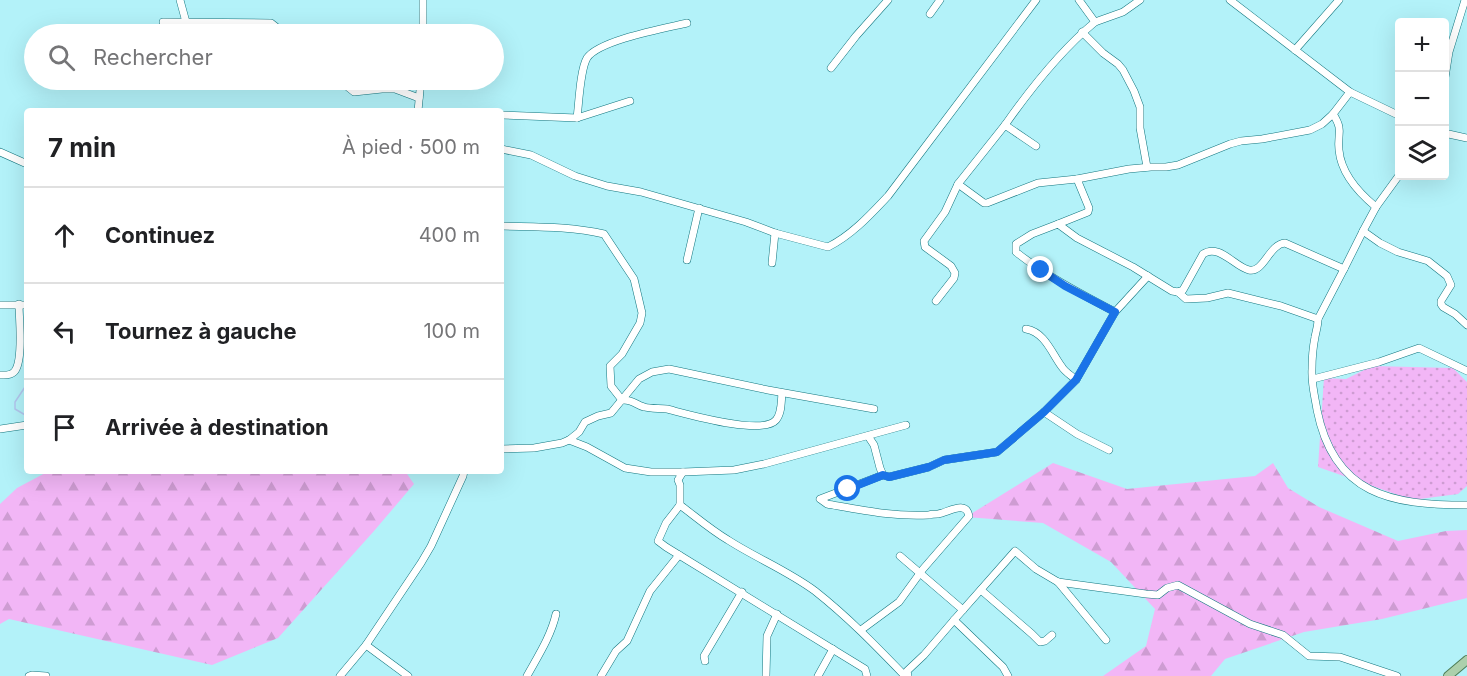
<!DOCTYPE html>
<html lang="fr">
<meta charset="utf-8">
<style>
body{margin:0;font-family:Inter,sans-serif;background:#f6f6f6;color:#202124}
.controls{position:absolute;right:18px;top:18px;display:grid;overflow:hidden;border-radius:6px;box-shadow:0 6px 24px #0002}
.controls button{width:54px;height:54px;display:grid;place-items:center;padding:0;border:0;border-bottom:2px solid #e0e0e0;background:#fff;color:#202124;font:30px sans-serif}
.stop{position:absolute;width:18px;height:18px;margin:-14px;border:4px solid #1a73e8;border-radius:50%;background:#fff}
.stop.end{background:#1a73e8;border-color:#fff;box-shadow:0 2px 6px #0008}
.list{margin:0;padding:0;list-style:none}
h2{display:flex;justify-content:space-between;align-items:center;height:78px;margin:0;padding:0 24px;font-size:26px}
h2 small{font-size:20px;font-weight:400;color:#757577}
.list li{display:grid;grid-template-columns:39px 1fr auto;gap:18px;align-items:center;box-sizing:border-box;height:96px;padding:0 24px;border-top:2px solid #e0e0e0}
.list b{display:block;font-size:22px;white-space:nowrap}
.list em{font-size:20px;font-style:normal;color:#757577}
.icon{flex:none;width:33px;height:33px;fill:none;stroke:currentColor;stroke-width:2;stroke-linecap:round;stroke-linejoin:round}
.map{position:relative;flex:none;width:1467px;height:676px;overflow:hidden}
.search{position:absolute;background:#fff;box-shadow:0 6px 24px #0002;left:24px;top:24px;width:480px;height:66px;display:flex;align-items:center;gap:15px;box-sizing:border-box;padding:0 21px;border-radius:33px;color:#757577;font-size:22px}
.panel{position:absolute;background:#fff;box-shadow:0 6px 24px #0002;left:24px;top:108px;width:480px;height:366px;border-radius:6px}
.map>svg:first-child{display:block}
.grass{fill:url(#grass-dots)}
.forest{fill:url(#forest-firs)}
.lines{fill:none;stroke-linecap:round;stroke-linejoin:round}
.stream{stroke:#b2c6ee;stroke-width:1.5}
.minor-casing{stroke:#12767f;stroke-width:8}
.major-casing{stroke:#4d7c56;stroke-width:10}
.minor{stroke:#fff;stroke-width:7}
.major{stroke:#acd0ac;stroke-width:8}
.route{stroke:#1a73e8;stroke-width:8}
</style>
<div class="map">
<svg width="1467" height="676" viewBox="0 0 1467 676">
<defs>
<pattern id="grass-dots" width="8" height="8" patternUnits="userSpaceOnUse" patternTransform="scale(1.5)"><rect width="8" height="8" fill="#f2b6f6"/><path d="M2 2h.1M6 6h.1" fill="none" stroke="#ce9cd2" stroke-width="1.8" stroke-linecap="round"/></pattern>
<pattern id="forest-firs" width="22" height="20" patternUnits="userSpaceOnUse" patternTransform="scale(1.5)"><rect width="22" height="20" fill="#f2b6f6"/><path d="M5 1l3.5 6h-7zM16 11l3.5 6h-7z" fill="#ce9cd2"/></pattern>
</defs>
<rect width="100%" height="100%" fill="#b3f2f9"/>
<path class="grass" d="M1372,366l81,2 14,14v104l-9,8 -46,6 -94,-33 6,-89 22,1z"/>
<g class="forest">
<path d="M1053,463l74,26 128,-13 18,-13 15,25 31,19 79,34 48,-10 21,-1v68l-85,21 -78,13 -79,27 -14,17h-108l43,-30 9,-37 -44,-47 -68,-39 -77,-6z"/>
<path d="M49,471h356l9,13 -40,47 -96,107 -66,27 -203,-46 -9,5v-120l17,-16z"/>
</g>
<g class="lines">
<path class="stream" d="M27,384l-12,18v7l12,7"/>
<g class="minor-casing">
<g id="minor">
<path d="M180,0l6,22"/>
<path d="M423,0v34"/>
<path d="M1230,0l120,92 50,24"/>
<path d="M930,14l10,-14"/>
<path d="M163,22l108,1 14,11"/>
<path d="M1095,22l28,-10 17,-12"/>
<path d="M1082,32l21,21 15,11 5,6 11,21 6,16v21l7,39"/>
<path d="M1295,50l44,-50"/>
<path d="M831,68l25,-32 32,-36"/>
<path d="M339,80l15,12 28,-3h13l24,9"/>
<path d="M1444,84l5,-32 16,-52"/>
<path d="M418,111l3,-31"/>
<path d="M1333,114c11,17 4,19 6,36 2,24 20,43 37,57"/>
<path d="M501,115l76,3 53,-17"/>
<path d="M577,118c2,-15 3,-48 10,-60 12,-18 79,-30 100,-35"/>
<path d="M1005,125c26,-37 55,-74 90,-103l-16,-22"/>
<path d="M1444,133l23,5"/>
<path d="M501,149l30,6 44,21 32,10 34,6 105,30 29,11 53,14c24,-12 42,-32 60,-51l148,-196"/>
<path d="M0,152l27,12"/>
<path d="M958,184l26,19h3l51,-20 39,-4"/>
<path d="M1058,224l30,-12 1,-4 -12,-29 52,-10 22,-2h15l12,-2 52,-21 11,-3 21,-2 48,-9 12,-6 11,-10 17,-22"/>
<path d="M501,226c35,1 69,0 103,8l30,45 8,34 -2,10 -18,31 -12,12 1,20 11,14c10,-1 14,5 22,7 7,2 16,1 23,2 20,5 95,27 109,11 6,-7 5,-19 6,-27"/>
<path d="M1363,231l17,12 18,9 30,9 19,15 4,9 -10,16v3l2,3 12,7 12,11"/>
<path d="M687,260l12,-52"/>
<path d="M772,263l3,-30"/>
<path d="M1344,269l-26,50c0,7 -2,12 -3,18 -2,10 -3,22 -3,32 -1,14 3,28 5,41 17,85 74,95 150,95"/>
<path d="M1178,292l8,7 21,-1 21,-5 53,13 37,13"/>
<path d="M936,301l18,-23 1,-5 -4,-7 -26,-19 -1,-6 21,-29 13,-28 47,-59 31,21"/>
<path d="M0,305h27"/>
<path d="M1115,312l33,-36"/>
<path d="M1026,329c19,3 26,25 36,38 3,5 10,9 14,13"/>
<path d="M0,375c5,0 10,1 14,-3 10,-10 5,-54 5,-68"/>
<path d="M1313,379l66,-17 40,-14 48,23"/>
<path d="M1044,412l33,22 32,16"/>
<path d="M0,429l27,-4"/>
<path d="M868,436l6,9 6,23 3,7"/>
<path d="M569,440l18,7 38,21 26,4h32l-5,8 2,5v20c16,12 31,25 48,35 28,18 60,31 87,51 33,26 61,55 90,85"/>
<path d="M501,449l33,-1 28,-5 7,-3 10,-8 6,-10 13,-6 13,-3 28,-34 13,-7 17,-3 99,21 106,19"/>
<path d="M683,472l51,-2 30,-6 142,-39"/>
<path d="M680,505l-14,18 -8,18 8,6 199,122 2,7"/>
<path d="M900,556l63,54"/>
<path d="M1058,582l48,58"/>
<path d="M981,590l51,44 8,8 5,-1 7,-6"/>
<path d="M954,620l49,47 5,9"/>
<path d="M861,630l38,-28 24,-33 46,-53c-3,-16 -20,-4 -31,-2 -2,0 -7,0 -9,1 -35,2 -68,-5 -102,-11l-7,-5 63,-24 6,2 40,-10 15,-7 53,-8 47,-40 32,-32 39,-68c-34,-18 -69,-36 -99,-60v-8l16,-10 26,-10 19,14 56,29 39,24 6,1 5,-2 20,-36c16,-11 32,13 46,16 15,3 20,-26 36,-27l59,26 19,-38 13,-24 24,-33"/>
<path d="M366,645l42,31"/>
<path d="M705,661l-1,-5 38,-64"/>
<path d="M29,676l3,-1 14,1"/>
<path d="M340,676l26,-31 55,-82 10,-17 32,-70 1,-5"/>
<path d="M527,676c11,-20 24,-40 29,-62"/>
<path d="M601,676l15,-25 11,-10 23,-50 29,-36"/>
<path d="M766,676l1,-40 10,-22"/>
<path d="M818,676l15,-27"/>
<path d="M908,676l-1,-5 17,-16 30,-35 61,-69 21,18 22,13 88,12 12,1 9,-7 11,-3 72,39 33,11 26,21 31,1 57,19"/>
</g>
</g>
<g class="major-casing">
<path id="major" d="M1448,676l19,-16"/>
</g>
<use href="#minor" class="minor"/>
<use href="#major" class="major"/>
</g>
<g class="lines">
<path class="route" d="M848,489l35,-14 6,2 40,-10 15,-7 53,-8 47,-40 32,-32 39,-68 -50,-26 -24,-16"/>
</g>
</svg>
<div class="controls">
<button>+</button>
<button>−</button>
<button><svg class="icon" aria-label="layers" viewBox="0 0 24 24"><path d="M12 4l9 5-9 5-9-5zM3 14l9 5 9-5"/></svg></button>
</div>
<div class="stop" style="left:848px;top:489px"></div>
<div class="stop end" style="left:1041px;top:270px"></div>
<div class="search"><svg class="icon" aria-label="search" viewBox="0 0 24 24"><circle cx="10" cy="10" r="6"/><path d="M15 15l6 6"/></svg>Rechercher</div>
<section class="panel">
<h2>7 min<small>À pied · 500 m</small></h2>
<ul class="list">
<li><svg class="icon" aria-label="ahead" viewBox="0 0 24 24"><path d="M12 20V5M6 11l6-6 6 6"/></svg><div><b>Continuez</b></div><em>400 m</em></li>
<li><svg class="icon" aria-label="left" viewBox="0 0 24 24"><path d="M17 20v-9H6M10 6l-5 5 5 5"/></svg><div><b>Tournez à gauche</b></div><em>100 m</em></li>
<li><svg class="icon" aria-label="arrive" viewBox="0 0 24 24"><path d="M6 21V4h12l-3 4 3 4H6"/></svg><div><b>Arrivée à destination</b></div></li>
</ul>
</section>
</div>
